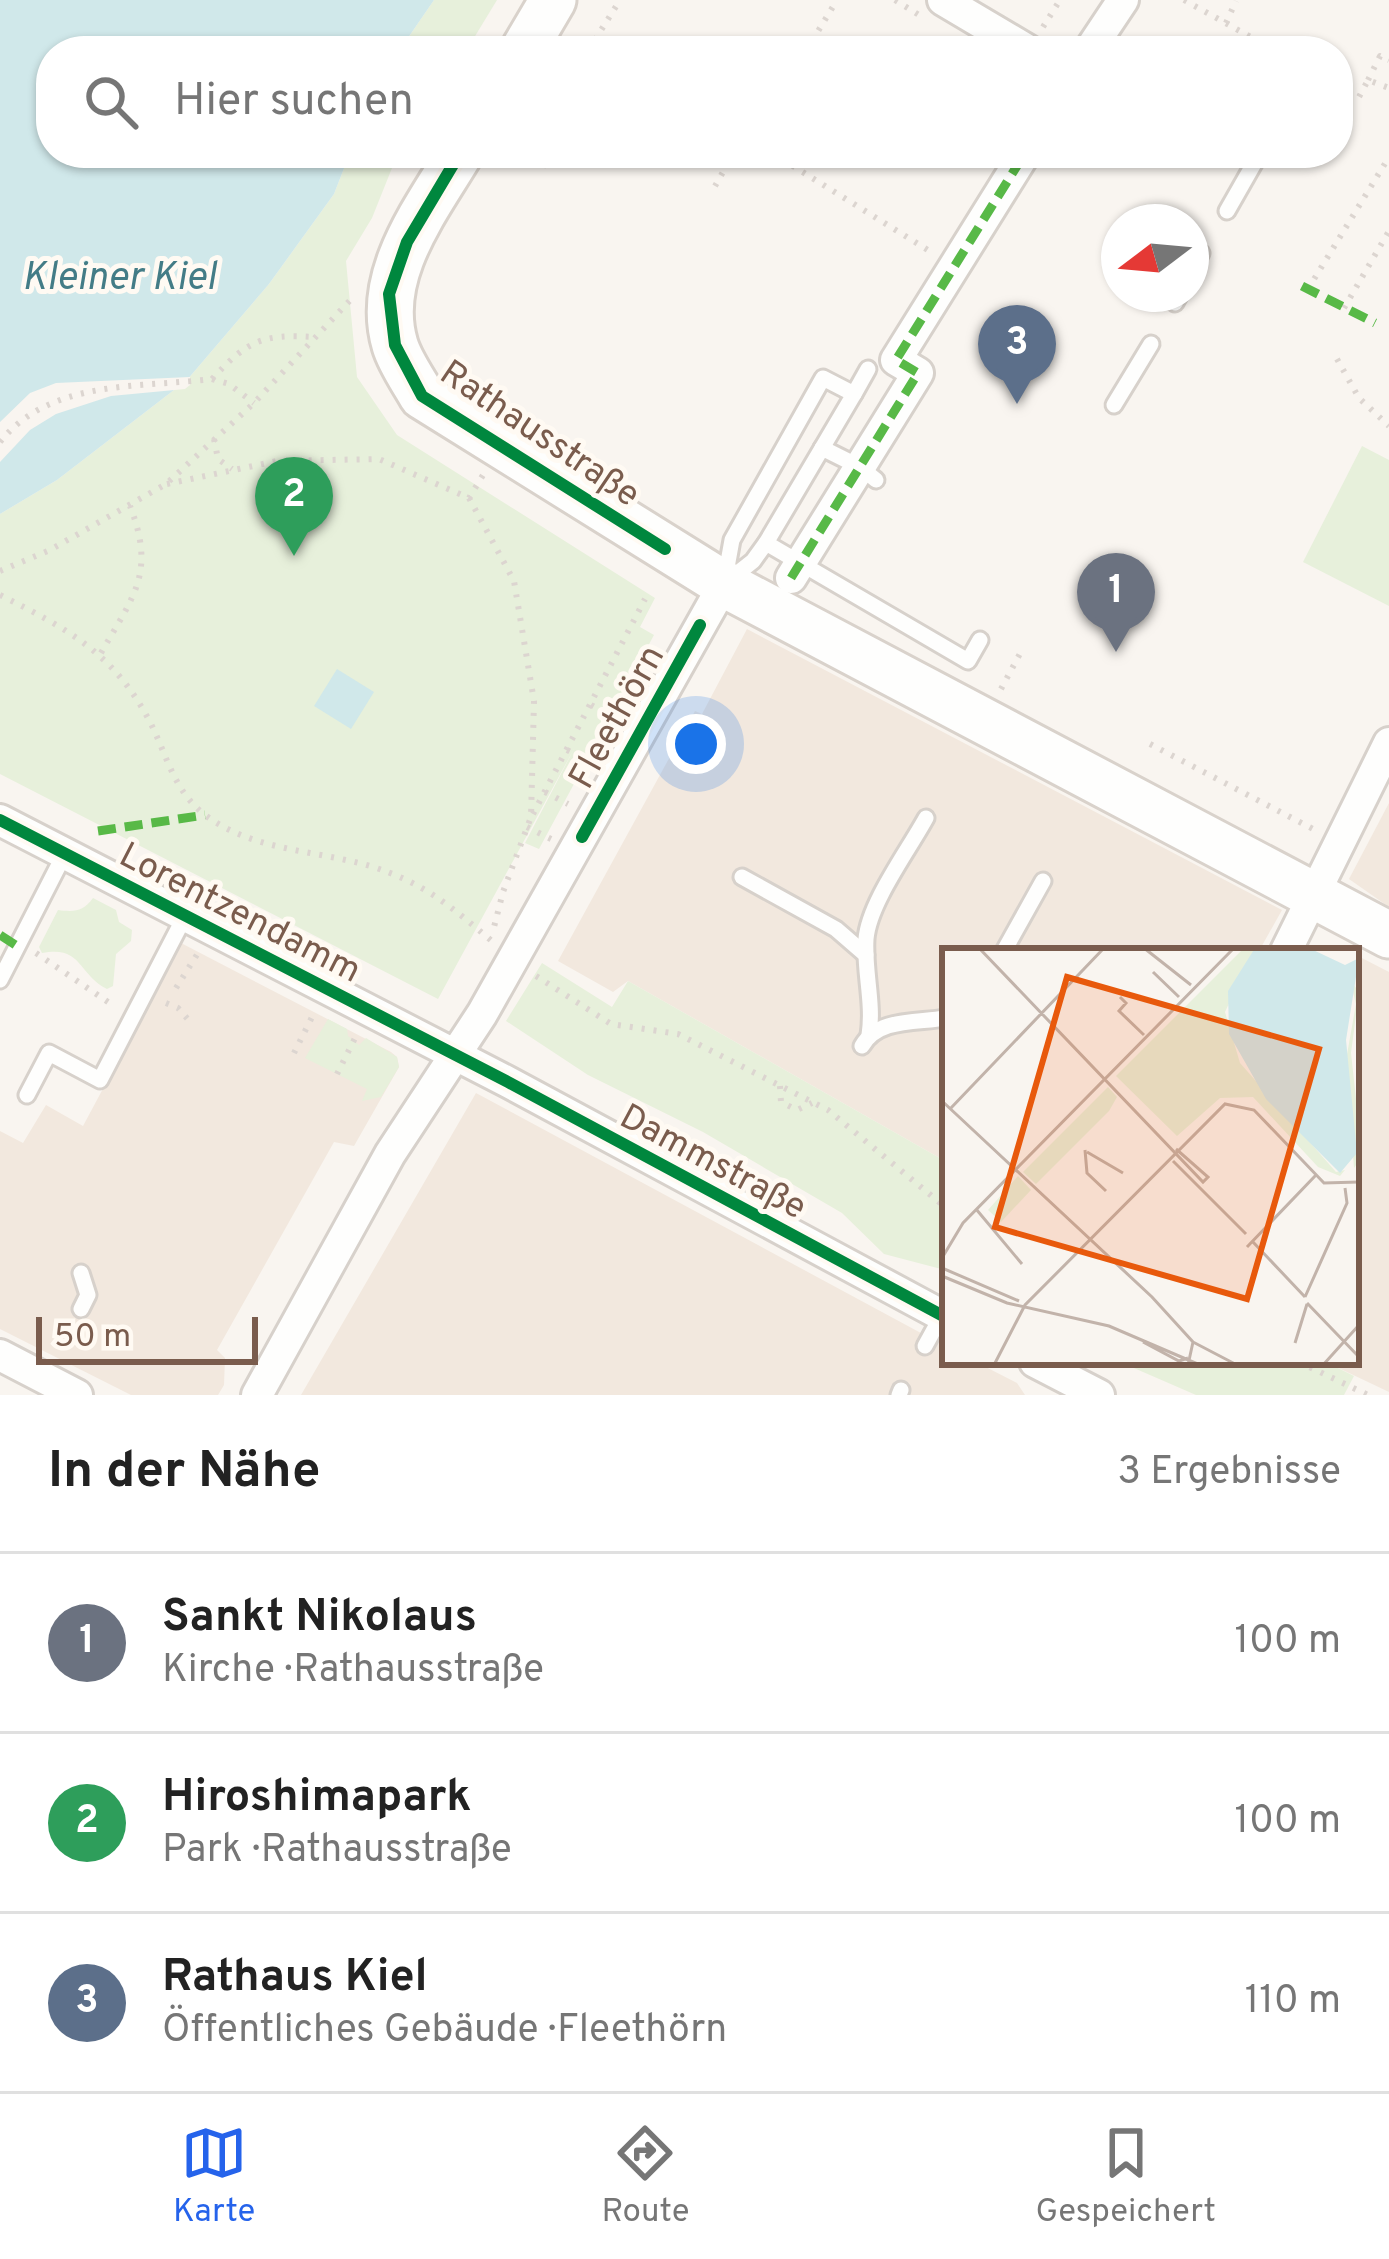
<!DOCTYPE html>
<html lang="de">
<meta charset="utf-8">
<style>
body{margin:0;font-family:Overpass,sans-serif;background:#f6f6f6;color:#222}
.compass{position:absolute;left:1101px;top:204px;width:108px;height:108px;border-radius:50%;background:#fff;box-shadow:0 3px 9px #0004;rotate:254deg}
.scale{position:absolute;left:36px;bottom:30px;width:222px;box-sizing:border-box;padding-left:12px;border:6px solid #7a5c4d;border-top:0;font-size:33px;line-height:42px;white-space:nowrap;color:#7a5c4d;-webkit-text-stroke:9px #fffaf3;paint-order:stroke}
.you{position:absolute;left:696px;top:744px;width:42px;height:42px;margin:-30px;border:9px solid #fff;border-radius:50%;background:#1a73e8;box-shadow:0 0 0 18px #1a73e833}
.badge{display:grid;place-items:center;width:78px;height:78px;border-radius:50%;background:#2563eb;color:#fff;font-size:39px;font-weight:700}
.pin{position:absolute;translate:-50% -99px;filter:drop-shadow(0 3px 6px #0008)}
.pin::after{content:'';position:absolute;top:63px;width:42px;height:36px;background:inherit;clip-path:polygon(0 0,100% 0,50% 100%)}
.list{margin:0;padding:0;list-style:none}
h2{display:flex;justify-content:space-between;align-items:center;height:156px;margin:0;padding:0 48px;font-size:51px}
h2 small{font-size:39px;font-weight:400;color:#767676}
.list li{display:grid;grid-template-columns:78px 1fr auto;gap:36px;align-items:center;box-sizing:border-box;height:180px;padding:0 48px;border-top:3px solid #e0e0e0}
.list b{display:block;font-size:45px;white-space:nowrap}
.list p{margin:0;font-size:39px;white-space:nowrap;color:#767676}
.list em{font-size:39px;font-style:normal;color:#767676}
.icon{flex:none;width:66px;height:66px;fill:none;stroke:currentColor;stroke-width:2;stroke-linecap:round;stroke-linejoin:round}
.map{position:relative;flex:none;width:1389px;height:1395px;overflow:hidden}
.search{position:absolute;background:#fff;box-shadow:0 3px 9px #0004;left:36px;right:36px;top:36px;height:132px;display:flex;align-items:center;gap:30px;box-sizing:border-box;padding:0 42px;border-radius:48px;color:#767676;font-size:45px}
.sheet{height:696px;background:#fff}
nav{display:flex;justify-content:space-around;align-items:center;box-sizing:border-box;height:168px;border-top:3px solid #e0e0e0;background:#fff;font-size:33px;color:#767676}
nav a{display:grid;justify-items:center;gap:6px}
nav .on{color:#2563eb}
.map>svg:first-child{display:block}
.residential{fill:#f2e8de}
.green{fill:#e7f0db}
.water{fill:#d0e8ea}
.pier{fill:#f9f5f0}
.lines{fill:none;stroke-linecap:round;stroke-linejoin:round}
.lane-casing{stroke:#d7d1cb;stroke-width:21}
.street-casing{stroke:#d7d1cb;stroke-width:36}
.secondary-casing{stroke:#d9d2cb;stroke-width:51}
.path{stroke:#dcd5d0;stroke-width:6;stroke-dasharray:3 9;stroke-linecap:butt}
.lane{stroke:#fefefd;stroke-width:15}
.street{stroke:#fefefd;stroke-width:30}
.secondary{stroke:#fefefd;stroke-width:45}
.quiet{stroke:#58b947;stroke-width:9;stroke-dasharray:18 9;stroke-linecap:butt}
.cycleway-casing{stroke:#fffaf3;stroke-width:20}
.cycleway{stroke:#00873e;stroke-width:12}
.labels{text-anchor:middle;stroke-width:10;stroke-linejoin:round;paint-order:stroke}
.street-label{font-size:36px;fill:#7a5c4d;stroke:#fffaf3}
.water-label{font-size:39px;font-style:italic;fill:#437c86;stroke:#fffaf3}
.inset-road{fill:none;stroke:#c2b3aa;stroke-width:3}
.view{fill:#e8590c;fill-opacity:0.15;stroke:#e8590c;stroke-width:6}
.inset-edge{fill:none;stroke:#7a5c4d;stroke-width:6}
</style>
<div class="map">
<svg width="1389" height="1395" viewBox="0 0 1389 1395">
<rect width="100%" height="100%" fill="#f9f5f0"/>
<g class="residential">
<path d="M747,629l535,281 -23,41h-314v210l-317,-180 -15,11 -55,-31 137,-250 7,3z"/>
<path d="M1389,803v104l-40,-28z"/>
<path d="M181,943l210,109 6,5 2,10 -45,79 -20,-4 -117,208 8,8 -1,27 -6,10h-87l-131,-66v-198l23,12 23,-38 37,21z"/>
<path d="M1356,955l33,17v420l-63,-30h30z"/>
<path d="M476,1093l469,253v16h31l41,21 8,12h-724z"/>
</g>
<g class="green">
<path d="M434,0h63l-31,51h-67z"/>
<path d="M350,153h48l-26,65 -26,43 11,116 40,58 258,163 -15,29 14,8 -115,214 -14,-6 50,-96 -137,252 -438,-225v-260l57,-34 130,-100 82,-96 65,-90z"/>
<path d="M1362,446l27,14v146l-86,-44z"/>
<path d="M93,898l23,12 3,12 13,8 -1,11 -15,13 -3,32 -6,3c-29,-15 -25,-44 -65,-36l-3,-6 19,-37c16,2 25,2 35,-12z"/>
<path d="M542,963l70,44 16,-26 317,180v109l-61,-16 -42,-41 -139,-81 -115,-57 -82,-54z"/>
<path d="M328,1019l19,10 1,7 11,9 7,-7 31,19 2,10 -18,30 -19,4 5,-12 -62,-31z"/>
<path d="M1120,1362h206l28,14 -10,19h-148z"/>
</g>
<g class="water">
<path d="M0,0h434l-35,51h-348v102h299l-16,41 -65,90 -82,96 -130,100 -57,34z"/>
<path d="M337,669l37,23 -23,37 -37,-23z"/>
</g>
<path class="pier" d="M190,377v8l-5,4 -74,7 -55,18 -26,16 -30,32v-40l30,-29 26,-10z"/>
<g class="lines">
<g class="lane-casing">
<g id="lane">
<path d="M1227,211l33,-58"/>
<path d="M1191,273l10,-20"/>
<path d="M1175,303l5,-9"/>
<path d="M823,378l31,16 -88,149 -13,18 -29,23 8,-44z"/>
<path d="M854,394l14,-25"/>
<path d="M1114,405l37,-61"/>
<path d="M822,448l38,19 16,13"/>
<path d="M766,543l202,118 12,-21"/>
<path d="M742,877l94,52 30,26"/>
<path d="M1004,951l39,-70"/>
<path d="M0,980l65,-127"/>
<path d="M869,1035c5,-32 -5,-63 -3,-96 3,-36 42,-88 60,-121"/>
<path d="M862,1046c16,-28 54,-23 83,-28"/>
<path d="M27,1095l22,-42 51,27 85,-164"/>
<path d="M81,1309l7,-14 -7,-22"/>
<path d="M925,1346l17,-31"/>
<path d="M899,1395l2,-5"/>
</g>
</g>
<g class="street-casing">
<g id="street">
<path d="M943,0l86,51"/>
<path d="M1089,51l34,-51"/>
<path d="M791,578l127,-205 -22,-13 129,-207"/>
<path d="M0,820l508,262 437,235"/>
<path d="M1286,951l103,-208"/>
<path d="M0,1355l77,40"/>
<path d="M1035,1362l64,33"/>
<path d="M257,1395l133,-241 92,-140 242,-430"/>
</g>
</g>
<g class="secondary-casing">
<g id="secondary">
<path d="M523,51l30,-51"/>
<path d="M460,153c-34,57 -86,122 -65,192 5,17 18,35 27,51l302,188 665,351"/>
</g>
</g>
<g class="path">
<path d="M895,0l24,15"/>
<path d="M1184,0l92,51"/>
<path d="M1226,23l10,-22"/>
<path d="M1043,27l17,-27"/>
<path d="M593,51v-8l27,-43"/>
<path d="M806,51l31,-51"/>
<path d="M1368,80l12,-24 9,4"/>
<path d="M1338,86l21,11 9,-17 21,8"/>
<path d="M523,153l24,13 10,-13"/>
<path d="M772,153l159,99"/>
<path d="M715,186l19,-33"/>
<path d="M1308,289l81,-132"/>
<path d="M1344,308l45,-77"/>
<path d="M1337,359l22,39 30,28"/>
<path d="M212,379l17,5 25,19"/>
<path d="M214,439l4,20 14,10"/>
<path d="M0,442c50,-63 139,-54 212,-63 36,-39 50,-45 102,-42"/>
<path d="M167,484l110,-23 102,-2 90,39 14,-23"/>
<path d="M469,498l45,83 20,120 -3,116 -28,75 -10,39"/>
<path d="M0,571l50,-21 116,-66 88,-81 100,-107"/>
<path d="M0,595c66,33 114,58 150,127 17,33 23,68 55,93 48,36 110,35 165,51 55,17 80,40 123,76"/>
<path d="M101,653c33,-58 55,-80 29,-147"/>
<path d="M1001,689l22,-41"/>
<path d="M591,705l23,13"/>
<path d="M1150,744l165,86"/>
<path d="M567,750l24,12"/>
<path d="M545,792l23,12"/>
<path d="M533,814l112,-215"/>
<path d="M527,827l24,12"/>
<path d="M36,953l78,53"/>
<path d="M536,976l75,48 67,10 150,76 117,97"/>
<path d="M176,988l22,-35"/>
<path d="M166,1003l12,5 14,16"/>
<path d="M294,1053l20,-40"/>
<path d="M337,1074l20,-40"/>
<path d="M780,1086l1,16 16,8 15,-7"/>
<path d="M1299,1362l69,33"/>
</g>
<use href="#lane" class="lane"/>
<use href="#street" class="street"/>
<use href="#secondary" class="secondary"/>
<g class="quiet">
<path d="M1302,286l73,37"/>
<path d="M791,578l127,-205 -22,-13 129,-207"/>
<path d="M98,831l107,-16"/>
<path d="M0,935l17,11"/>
</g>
<g class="cycleway-casing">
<g id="cycleway">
<path d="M460,153l-53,89 -18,52 6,51 27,51 243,153"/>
<path d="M0,820l508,262 437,235"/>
<path d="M582,837l118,-212"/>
</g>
</g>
<use href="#cycleway" class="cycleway"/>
</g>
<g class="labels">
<g class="street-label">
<text transform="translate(541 432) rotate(34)" y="13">Rathausstraße</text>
<text transform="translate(615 716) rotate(-61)" y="13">Fleethörn</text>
<text transform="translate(241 911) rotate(27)" y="13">Lorentzendamm</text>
<text transform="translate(714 1160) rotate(28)" y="13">Dammstraße</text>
</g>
<g class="water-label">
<text x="119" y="289">Kleiner Kiel</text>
</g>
</g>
<g transform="translate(942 948)">
<rect width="417" height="417" fill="#f9f5f0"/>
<path d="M302,0h11l-30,64 15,51 96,109 9,-2 -5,6 -22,-9 -65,-70 -33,1 -43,38 -61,-60zM408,32l9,12 -8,61 8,73v35l-5,7 -8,-108 10,-56zM166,139l9,10 -8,14 -73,73 -13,-12zM76,228l13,14 -30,32 -13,-12z" fill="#e7f0db"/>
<path d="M313,0h54l36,17 14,-7 -13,82 11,113 -17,20 -74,-74 -37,-65 -1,-43z" fill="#d0e8ea"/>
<path class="inset-road" d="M37,0l224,234 5,-5 -32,-28M202,0l47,37M211,24l26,25M178,49l6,6 -7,8 25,24M0,153l210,196 41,45 -5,23M8,161l154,-161M143,202l2,23 19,18M145,204l36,21M231,213l73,73M34,261l46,55M311,294l52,55M305,299l69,-72M0,310l21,-35 271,-275M0,320l77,33M0,328l65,27 102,23 91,39M363,349l42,-94 -2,-15M365,355l52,54M201,394l36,19 9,-3M251,394l44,23M353,395l12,-39M52,417l31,-60 200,-201 29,6 70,73 35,-1M381,417l36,-40"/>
<path class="view" d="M125,29l252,72 -72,250 -252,-72z"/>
<rect width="417" height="417" class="inset-edge"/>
</g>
</svg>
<svg class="compass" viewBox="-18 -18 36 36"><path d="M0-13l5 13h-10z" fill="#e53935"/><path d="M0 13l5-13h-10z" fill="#767676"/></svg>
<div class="scale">50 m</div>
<div class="you"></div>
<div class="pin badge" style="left:1116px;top:652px;background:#6b7280">1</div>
<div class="pin badge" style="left:294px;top:556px;background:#2e9e5b">2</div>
<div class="pin badge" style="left:1017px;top:404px;background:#5c6f8a">3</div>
<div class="search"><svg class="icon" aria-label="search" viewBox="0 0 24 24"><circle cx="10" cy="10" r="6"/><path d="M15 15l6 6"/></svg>Hier suchen</div>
</div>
<section class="sheet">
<h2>In der Nähe<small>3 Ergebnisse</small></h2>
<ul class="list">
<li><span class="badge" style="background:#6b7280">1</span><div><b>Sankt Nikolaus</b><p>Kirche · Rathausstraße</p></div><em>100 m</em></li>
<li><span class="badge" style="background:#2e9e5b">2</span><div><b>Hiroshimapark</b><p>Park · Rathausstraße</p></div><em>100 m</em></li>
<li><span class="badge" style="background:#5c6f8a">3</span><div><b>Rathaus Kiel</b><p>Öffentliches Gebäude · Fleethörn</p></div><em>110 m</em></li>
</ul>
</section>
<nav>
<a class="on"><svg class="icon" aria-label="map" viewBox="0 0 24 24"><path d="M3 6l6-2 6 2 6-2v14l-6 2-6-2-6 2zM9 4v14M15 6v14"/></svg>Karte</a>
<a><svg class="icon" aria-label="directions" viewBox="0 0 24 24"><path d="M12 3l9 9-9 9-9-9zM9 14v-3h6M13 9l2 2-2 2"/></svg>Route</a>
<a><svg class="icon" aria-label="saved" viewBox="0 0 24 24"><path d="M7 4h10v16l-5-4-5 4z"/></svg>Gespeichert</a>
</nav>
